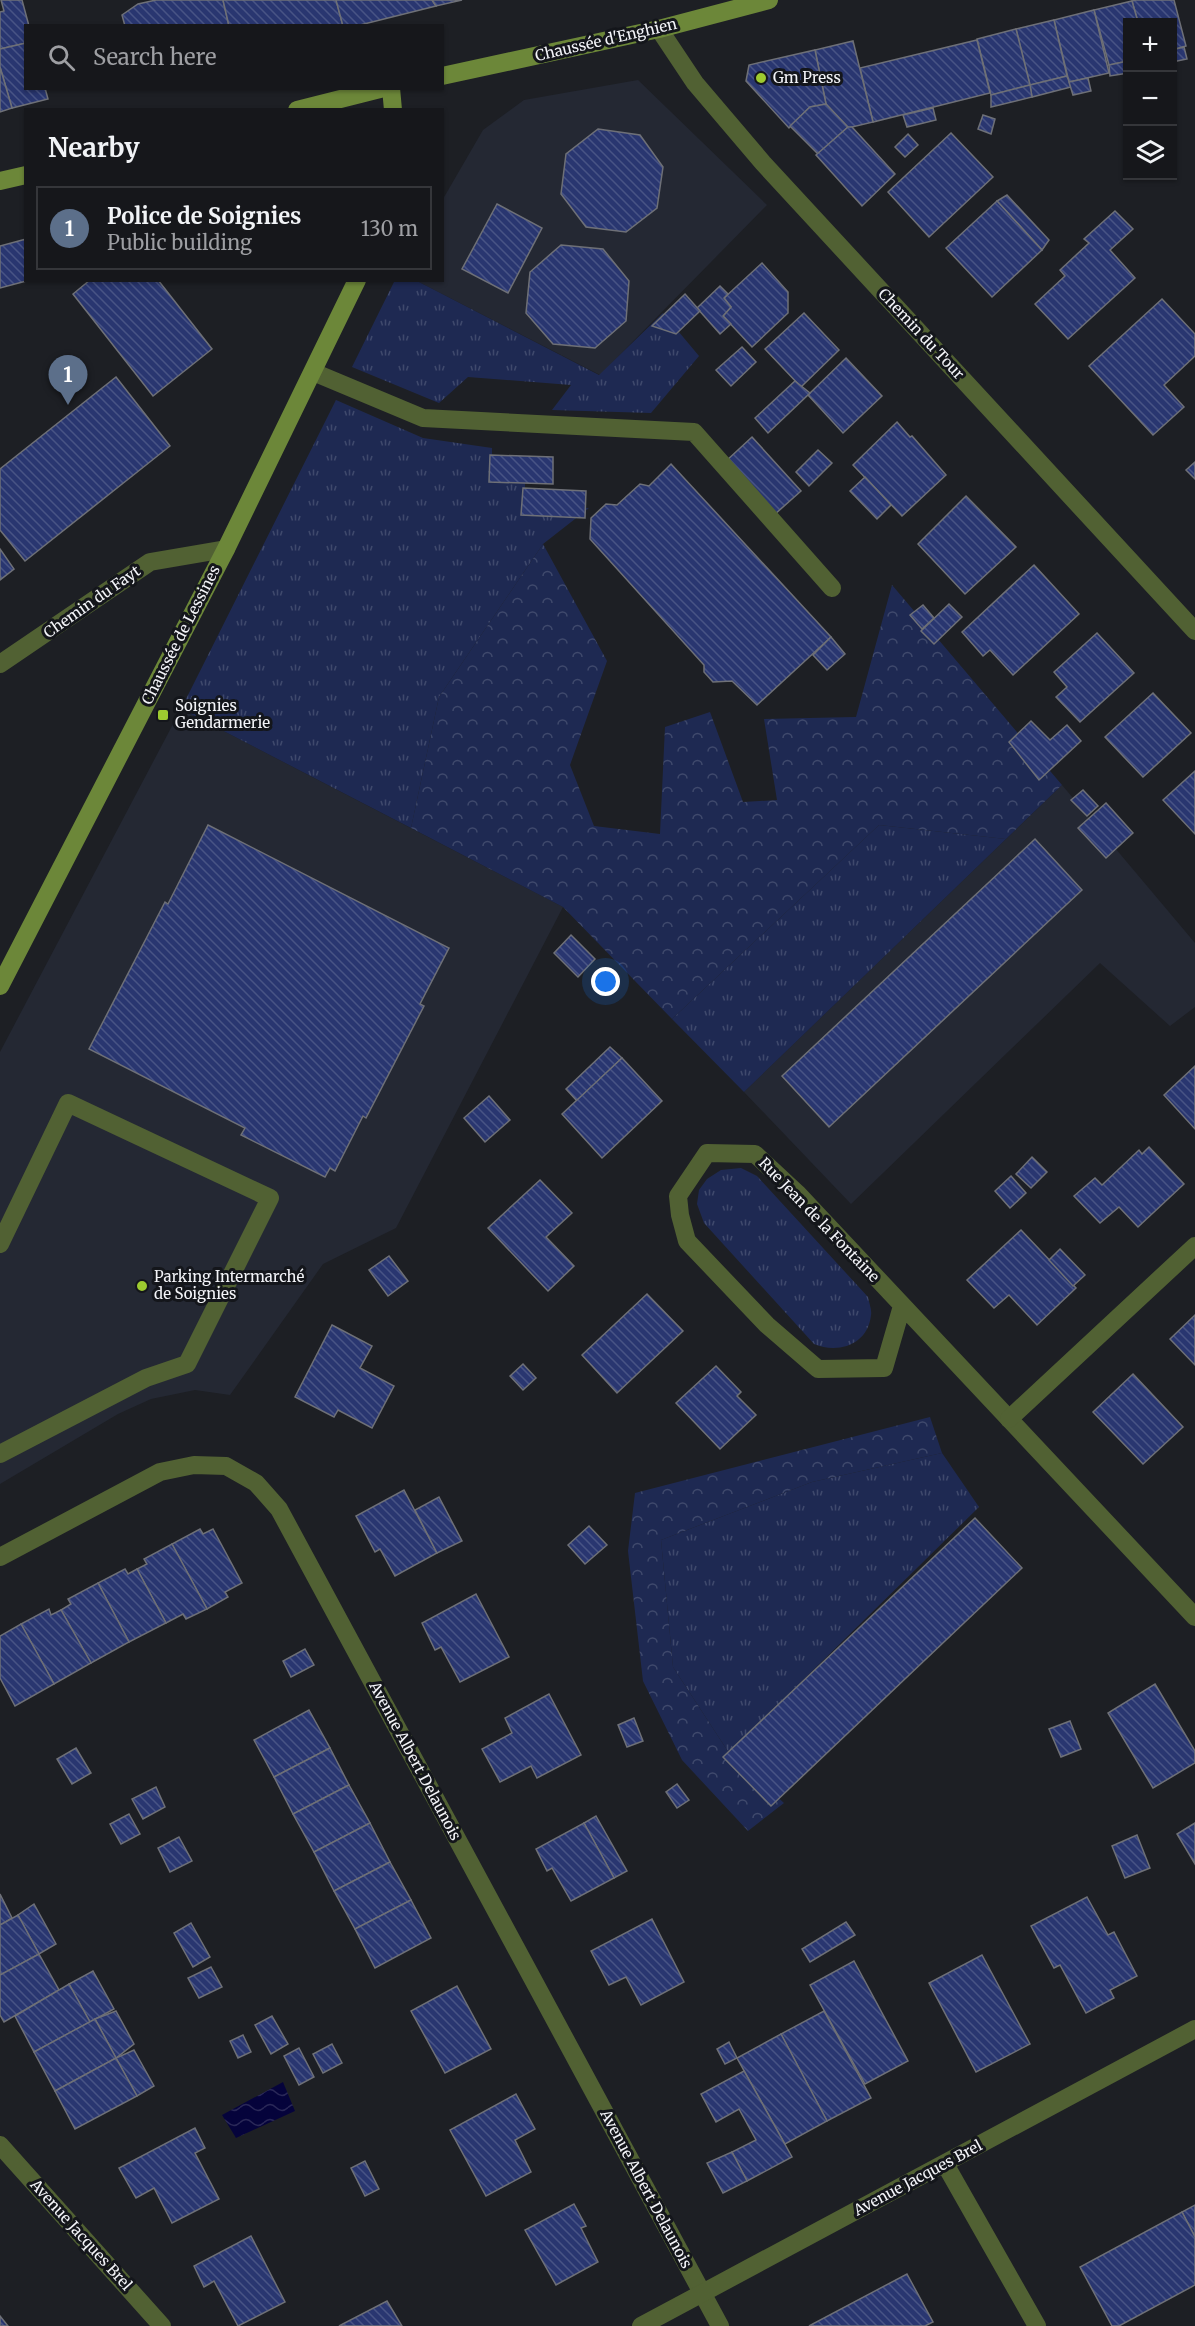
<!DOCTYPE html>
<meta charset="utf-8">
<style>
body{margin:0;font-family:Merriweather,serif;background:#232428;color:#f1f3f6}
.controls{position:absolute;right:18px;top:18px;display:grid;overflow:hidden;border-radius:0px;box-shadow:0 2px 4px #0004}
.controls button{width:54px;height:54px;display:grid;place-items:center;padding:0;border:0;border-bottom:2px solid #35363a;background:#16171b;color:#f1f3f6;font:30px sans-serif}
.you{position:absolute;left:606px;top:982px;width:21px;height:21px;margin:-15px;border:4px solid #fff;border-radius:50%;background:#1a73e8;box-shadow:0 0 0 9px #1a73e833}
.badge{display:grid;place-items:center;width:39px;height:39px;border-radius:50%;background:#ea580c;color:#fff;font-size:20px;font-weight:700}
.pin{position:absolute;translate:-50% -50px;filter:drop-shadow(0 2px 3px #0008)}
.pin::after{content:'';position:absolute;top:32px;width:21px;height:18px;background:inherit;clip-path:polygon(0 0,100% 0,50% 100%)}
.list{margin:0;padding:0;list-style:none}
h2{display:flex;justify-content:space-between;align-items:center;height:78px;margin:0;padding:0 24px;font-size:26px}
h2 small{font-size:20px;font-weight:400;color:#9e9fa3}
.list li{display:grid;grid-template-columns:39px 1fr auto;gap:18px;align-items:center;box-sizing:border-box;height:84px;margin:0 12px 12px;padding:0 12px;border:2px solid #35363a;border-radius:0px}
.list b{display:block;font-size:22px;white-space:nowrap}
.list p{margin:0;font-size:20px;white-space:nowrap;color:#9e9fa3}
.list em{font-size:20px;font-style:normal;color:#9e9fa3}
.icon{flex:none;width:33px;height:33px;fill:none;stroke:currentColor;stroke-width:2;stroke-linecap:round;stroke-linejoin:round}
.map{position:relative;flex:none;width:1195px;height:2326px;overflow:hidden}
.search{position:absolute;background:#16171b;box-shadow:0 2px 4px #0004;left:24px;top:24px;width:420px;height:66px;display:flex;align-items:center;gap:15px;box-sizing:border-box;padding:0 21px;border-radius:0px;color:#9e9fa3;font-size:22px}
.panel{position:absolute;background:#16171b;box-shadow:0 2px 4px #0004;left:24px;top:108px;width:420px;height:174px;border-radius:0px}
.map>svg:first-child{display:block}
.built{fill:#242833}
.grass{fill:url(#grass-tufts)}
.forest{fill:url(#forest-crowns)}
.water{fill:url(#water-waves)}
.building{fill:url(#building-back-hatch);stroke:#6e7077;stroke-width:1.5}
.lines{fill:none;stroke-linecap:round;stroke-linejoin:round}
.lane{stroke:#516133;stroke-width:18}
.street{stroke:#516133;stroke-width:18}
.secondary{stroke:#6c8739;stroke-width:18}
.poi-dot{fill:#9dca30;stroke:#14161b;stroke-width:2}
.labels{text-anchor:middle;stroke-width:6;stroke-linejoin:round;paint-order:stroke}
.street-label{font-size:15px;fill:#f3f4f8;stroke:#14161b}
.poi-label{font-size:15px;fill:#f3f4f8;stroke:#14161b;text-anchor:start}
</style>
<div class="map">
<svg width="1195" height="2326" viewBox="0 0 1195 2326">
<defs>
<pattern id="grass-tufts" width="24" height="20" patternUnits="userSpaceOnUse" patternTransform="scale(1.5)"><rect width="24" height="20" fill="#1e2952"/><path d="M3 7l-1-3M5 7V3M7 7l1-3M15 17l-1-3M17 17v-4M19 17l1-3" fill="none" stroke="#3f496c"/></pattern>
<pattern id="forest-crowns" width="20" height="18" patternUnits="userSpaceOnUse" patternTransform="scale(1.5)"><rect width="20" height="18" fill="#1e2952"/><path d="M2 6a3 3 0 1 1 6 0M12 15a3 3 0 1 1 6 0" fill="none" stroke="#3f496c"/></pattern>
<pattern id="water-waves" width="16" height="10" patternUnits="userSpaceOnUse" patternTransform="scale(1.5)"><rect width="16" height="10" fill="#05033b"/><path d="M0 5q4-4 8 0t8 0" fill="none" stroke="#2a2858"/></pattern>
<pattern id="building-back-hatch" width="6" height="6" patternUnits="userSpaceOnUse" patternTransform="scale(1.5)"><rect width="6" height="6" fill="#293670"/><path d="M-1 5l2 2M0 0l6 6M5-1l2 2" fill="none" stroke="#485485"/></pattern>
</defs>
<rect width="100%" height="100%" fill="#1d1f24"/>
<g class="built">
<path d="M638,80l129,125 -167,170 -183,-94 25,-1 1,-81 40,-69 41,-30z"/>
<path d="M181,709l382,198 -167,321 -73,36 -93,131 -35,-5 -44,9 -33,15 -118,70v-432z"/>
<path d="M1062,785l133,158v64l-25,19 -70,-63 -249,241 -107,-112z"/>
</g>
<g class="grass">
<path d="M395,280l22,1 182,94 64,-62 36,43 -48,57 -99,-3 19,-25 -103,-8 -29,26 -87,-36z"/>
<path d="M336,400l87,38 69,10v29l33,3v25l64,3 -46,36 -104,153 -28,131 -230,-119z"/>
<path d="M879,825l127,14 -262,253 -72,-73z"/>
<path d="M741,1168l16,8 111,121c1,6 4,13 3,18 -3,30 -33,39 -57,29l-110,-121 -7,-19 2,-14 8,-11 14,-9z"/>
<path d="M942,1453l37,54 -250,246 -56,-86 -12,-127 151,-58z"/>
</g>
<g class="forest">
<path d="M543,544l64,117 -37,104 24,61 66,8 5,-107 45,-15 33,90 34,-2 -13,-81 92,-2 36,-132 170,200 -56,54 -127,-14 -207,194 -109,-112 -152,-79 28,-131z"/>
<path d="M930,1417l12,36 -130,29 -151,58 12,127 56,86 55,50 -36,28 -66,-71 -39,-79 -15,-130 7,-58z"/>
</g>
<path class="water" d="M283,2082l12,29 -59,27 -14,-23z"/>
<g class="building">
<path d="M1,0h21l7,26h-3v17l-26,6v-37l4,-1z"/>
<path d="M156,0h67l6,26h-104l-3,-11 16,-11z"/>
<path d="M223,0h113l7,26h-114z"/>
<path d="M336,0h96l4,6 -80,20h-13z"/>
<path d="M432,0h30l-26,6z"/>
<path d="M1136,0h38l12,46 -14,4v-28h-34l-6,-21z"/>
<path d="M1132,1l6,21h-10v39l-19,4 -15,-55z"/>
<path d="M1094,10l15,63 -40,9 -15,-62z"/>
<path d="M1054,20l13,56 -37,9 -14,-56z"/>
<path d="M1016,29l14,56 -39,10 -14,-56z"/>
<path d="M977,40l13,53 -117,29 -13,-54z"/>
<path d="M853,41l20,81 -25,6 -22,-24 -11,-54z"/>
<path d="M26,43v45h19l3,11 -36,9 -12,-41v-18z"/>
<path d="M1184,47l3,12 -15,3v-12z"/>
<path d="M815,50l11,54 -16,3 -21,21 -43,-47 3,-16z"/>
<path d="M1128,61v12l-18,3 -1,-11z"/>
<path d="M0,67l12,41 -12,4z"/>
<path d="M1067,76l4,11 -39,10 -2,-12z"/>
<path d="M1088,78l3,13 -18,4 -4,-13z"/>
<path d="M1030,85l2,12 -41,10v-12z"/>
<path d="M826,104l22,23 -30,27 -28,-28 20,-19z"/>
<path d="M933,108l3,12 -29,7 -4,-12z"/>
<path d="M983,115l12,4 -4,15 -13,-5z"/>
<path d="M848,127h4l43,47 -33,32 -46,-51z"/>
<path d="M598,129l42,6 23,32 -6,41 -31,24 -40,-5 -25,-33 5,-40z"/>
<path d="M951,133l42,44 -64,60 -41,-45z"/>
<path d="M908,134l10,11 -13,12 -10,-10z"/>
<path d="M1007,195l42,45 -7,10 -45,-49z"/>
<path d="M997,201l45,49 -50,47 -46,-49z"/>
<path d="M497,204l45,24 -34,65 -46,-24z"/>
<path d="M1115,211l18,18 -23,21 25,28 -67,61 -33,-35 30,-28 -5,-6 29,-27 -5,-4z"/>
<path d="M26,239v41h4l-30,8v-42z"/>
<path d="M561,245l42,4 26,32 -3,40 -31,27 -42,-4 -27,-31 4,-41z"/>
<path d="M762,263l26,29v21l-36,34 -29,-31 8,-9 -7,-9z"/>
<path d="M90,280h68l54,69 -59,47 -80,-102z"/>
<path d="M720,286l8,8 -4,4 7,9 -8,9 8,8 -11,10 -23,-26z"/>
<path d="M685,294l15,17 -24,23 -24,-8z"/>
<path d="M1162,299l33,35v22l-31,29 20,22 -31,28 -64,-69z"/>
<path d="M804,313l35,37 -38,37 -36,-38z"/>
<path d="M742,347l14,15 -25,24 -15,-16z"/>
<path d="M846,358l36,38 -39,37 -35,-38z"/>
<path d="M116,377l54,69 -145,115 -25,-31v-61z"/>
<path d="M795,381l15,12 -42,40 -13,-15z"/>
<path d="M897,422l13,15 2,-1 34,39 -44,41 -49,-51z"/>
<path d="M752,437l49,54 -27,24 -49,-53z"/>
<path d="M818,450l14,13 -23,23 -13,-14z"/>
<path d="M490,455l63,2v27l-64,-2z"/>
<path d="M1195,462v17l-9,-9z"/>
<path d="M671,464l160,173 -74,68 -25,-24 -19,1 -9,-10v-7l-114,-126 1,-21 15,-14 11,1 23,-21 9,2z"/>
<path d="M865,477l26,28 -14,14 -27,-28z"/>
<path d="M523,488l63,3 -1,27 -64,-3z"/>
<path d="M966,496l50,51 -51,47 -47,-50z"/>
<path d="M0,549l14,20 -14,11z"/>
<path d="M1034,565l45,49 -66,61 -23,-25 -7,6 -21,-24z"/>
<path d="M949,604l13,13 -28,27 -13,-13z"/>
<path d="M923,605l11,13 -12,11 -12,-14z"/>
<path d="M1097,633l37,40 -54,49 -24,-25 11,-10 -13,-15z"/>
<path d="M831,637l14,17 -18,16 -14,-15z"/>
<path d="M1153,693l38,40 -48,44 -38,-40z"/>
<path d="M1031,721l19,19 17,-15 14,16 -42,39 -30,-38z"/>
<path d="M1195,771v63l-32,-34z"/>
<path d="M1083,790l15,16 -11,10 -16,-16z"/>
<path d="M1106,803l27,30 -27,25 -28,-30z"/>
<path d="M208,825l241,123 -29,56 4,2 -58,112 -3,-2 -28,55 -5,-3 -5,9 -84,-42 4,-7 -156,-79 76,-147 3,2z"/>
<path d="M1035,839l47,51 -253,237 -47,-51z"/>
<path d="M571,935l24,24 -17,18 -24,-24z"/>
<path d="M610,1047l12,11 -45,43 -11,-12z"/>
<path d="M622,1058l40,43 -60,57 -40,-44z"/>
<path d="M1195,1066v63l-31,-34z"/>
<path d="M489,1096l21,24 -25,22 -21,-24z"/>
<path d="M1149,1147l35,37 -46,43 -19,-20 -19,16 -26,-27 21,-18 7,7 37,-35 3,4z"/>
<path d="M1032,1157l15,15 -16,16 -15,-14z"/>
<path d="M1011,1176l15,17 -16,15 -15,-17z"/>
<path d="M540,1180l32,33 -26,24 28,29 -26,25 -60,-63z"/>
<path d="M1021,1230l55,58 -39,37 -28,-30 -15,13 -27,-28z"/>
<path d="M1060,1249l25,26 -12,11 -24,-26z"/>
<path d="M389,1256l19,25 -20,15 -19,-26z"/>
<path d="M647,1294l36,37 -66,62 -35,-38z"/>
<path d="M1195,1315v50l-25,-26z"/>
<path d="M332,1325l40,21 -12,22 34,18 -22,42 -34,-18 -4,7 -39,-20z"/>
<path d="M523,1364l13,14 -13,12 -13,-14z"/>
<path d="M716,1366l25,26 -4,4 19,19 -36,34 -44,-46z"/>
<path d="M1133,1374l50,53 -40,37 -50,-52z"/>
<path d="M404,1490l33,63 -42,23 -15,-27 -5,3 -19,-36z"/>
<path d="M439,1497l23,44 -25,12 -22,-43z"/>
<path d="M975,1518l47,50 -251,238 -48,-49z"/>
<path d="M589,1526l18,19 -22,19 -17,-19z"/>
<path d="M200,1529l3,5 10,-5 29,54 -17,9 3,5 -21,12 -35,-65z"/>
<path d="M172,1544l35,65 -21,10 -3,-5 -17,9 -29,-54 10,-5 -3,-5z"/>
<path d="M125,1569l3,5 9,-5 29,54 -37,19 -31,-59z"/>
<path d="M98,1583l31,59 -38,21 -30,-53 10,-6 -3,-5z"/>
<path d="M476,1594l33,63 -49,25 -19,-35 -6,3 -13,-27z"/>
<path d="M49,1609l2,6 10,-5 30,53 -37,21 -33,-60z"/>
<path d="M21,1624l33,60 -39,22 -15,-28v-42z"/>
<path d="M305,1649l9,16 -23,12 -8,-16z"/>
<path d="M1155,1684l40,67v12l-42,25 -45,-75z"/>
<path d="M549,1694l32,61 -44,23 -6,-12 -31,16 -18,-33 30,-16 -7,-15z"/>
<path d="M309,1710l21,38 -56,29 -20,-37z"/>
<path d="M634,1718l9,23 -16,6 -9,-22z"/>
<path d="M1070,1721l11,28 -20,8 -12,-28z"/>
<path d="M76,1748l15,25 -19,11 -15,-25z"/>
<path d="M330,1748l19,37 -56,29 -19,-37z"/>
<path d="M677,1784l12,16 -12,8 -11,-16z"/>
<path d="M349,1785l21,38 -56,29 -21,-38z"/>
<path d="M156,1787l9,20 -22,12 -11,-20z"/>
<path d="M129,1814l11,20 -19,10 -11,-20z"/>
<path d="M596,1816l31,55 -13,7 -30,-55z"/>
<path d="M370,1823l20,39 -56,29 -20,-39z"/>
<path d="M584,1823l30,55 -43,23 -19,-33 -5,3 -11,-22z"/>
<path d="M1195,1823v41l-18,-30z"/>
<path d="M1137,1835l13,33 -25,10 -13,-32z"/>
<path d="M179,1837l13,24 -22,11 -12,-24z"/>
<path d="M390,1862l21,38 -56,29 -21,-38z"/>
<path d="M0,1894l12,24 -12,7z"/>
<path d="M1087,1897l21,38 6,-3 23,44 -27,14 4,8 -28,15 -26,-48 -6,3 -23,-42z"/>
<path d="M411,1900l20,38 -56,30 -20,-39z"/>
<path d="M34,1904l22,40 -17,10 -21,-39z"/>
<path d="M18,1915l21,39 -39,21v-50z"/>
<path d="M652,1919l32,63 -43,23 -15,-28 -17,8 -18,-34z"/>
<path d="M846,1922l9,13 -45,27 -8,-13z"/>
<path d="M191,1923l19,34 -17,10 -19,-34z"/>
<path d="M39,1954l20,36 -55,32 -4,-7v-40z"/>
<path d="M982,1955l48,89 -54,28 -47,-89z"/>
<path d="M854,1961l54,100 -43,23 -55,-99z"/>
<path d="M211,1967l11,20 -23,11 -11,-20z"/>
<path d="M93,1971l21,38 -24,13 -21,-38z"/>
<path d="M69,1984l21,38 -56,30 -19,-36z"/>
<path d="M457,1986l34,63 -46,24 -34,-62z"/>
<path d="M116,2011l18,33 -18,14 -21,-39z"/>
<path d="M824,2011l47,87 -44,23 -46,-87z"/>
<path d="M272,2016l16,28 -17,10 -16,-29z"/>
<path d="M95,2019l21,39 -61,33 -21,-39z"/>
<path d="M781,2034l46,87 -42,23 -48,-86z"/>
<path d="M243,2035l8,17 -13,6 -8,-17z"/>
<path d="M729,2042l8,16 -12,6 -8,-15z"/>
<path d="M332,2044l10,19 -19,10 -10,-19z"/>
<path d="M299,2048l15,29 -15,8 -15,-29z"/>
<path d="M134,2050l20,36 -17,10 -21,-38z"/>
<path d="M116,2058l21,38 -62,33 -20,-38z"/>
<path d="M744,2071l48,86 -45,24 -15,-29 24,-12 -17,-31 -23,13 -15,-28z"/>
<path d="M516,2094l19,35 -20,11 16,32 -45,24 -36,-66z"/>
<path d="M195,2128l10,20 -10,5 24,46 -47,24 -18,-35 -18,10 -17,-30z"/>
<path d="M732,2152l15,29 -24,12 -16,-30z"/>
<path d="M365,2161l14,28 -14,7 -14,-28z"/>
<path d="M574,2204l12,22 -5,2 17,34 -42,23 -31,-55z"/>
<path d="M1195,2205v32l-13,-25z"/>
<path d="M1182,2212l13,25v48l-76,41h-7l-32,-59z"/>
<path d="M251,2236l34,66 -47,24 -24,-45 -10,6 -10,-21z"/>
<path d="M907,2274l26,48 -8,4h-116z"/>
<path d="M387,2301l15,25h-63z"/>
<path d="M0,2316l8,10h-8z"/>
</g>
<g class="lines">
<g class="lane">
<path d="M313,372l110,46 271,14 138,156"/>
<path d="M0,1244l68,-141 202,95 -83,166 -41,14 -146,76"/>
<path d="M945,2164l92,162"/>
</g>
<g class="street">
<path d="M659,29l36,54 68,80 432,468"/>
<path d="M0,664l150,-102 76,-13"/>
<path d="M902,1306l-18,62 -66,1 -51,-44 -80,-84 -7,-26 -2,-19 29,-43 48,1 42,39 398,424"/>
<path d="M1009,1419l186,-173"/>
<path d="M0,1557l160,-85 34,-7 32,1 30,17 23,26 441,817"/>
<path d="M0,2145l162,181"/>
<path d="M641,2326l554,-297"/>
</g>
<g class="secondary">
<path d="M442,76l217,-47 110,-29"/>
<path d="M391,88l2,22"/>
<path d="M297,110l87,-22"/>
<path d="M0,181l26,-6"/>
<path d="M0,986l226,-437 131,-269"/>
</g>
</g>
<g class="poi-dot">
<circle cx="761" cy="78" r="6"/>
<rect x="157" y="709" width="12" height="12" rx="3"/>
<circle cx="142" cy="1286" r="6"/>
</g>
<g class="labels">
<g class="street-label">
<text transform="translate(606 40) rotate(-13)" y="5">Chaussée d'Enghien</text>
<text transform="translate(921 334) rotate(47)" y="5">Chemin du Tour</text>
<text transform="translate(92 602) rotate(-35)" y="5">Chemin du Fayt</text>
<text transform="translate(181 635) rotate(-63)" y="5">Chaussée de Lessines</text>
<text transform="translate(819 1220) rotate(46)" y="5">Rue Jean de la Fontaine</text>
<text transform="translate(415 1761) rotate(62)" y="5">Avenue Albert Delaunois</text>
<text transform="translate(918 2178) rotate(-28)" y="5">Avenue Jacques Brel</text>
<text transform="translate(646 2189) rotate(62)" y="5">Avenue Albert Delaunois</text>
<text transform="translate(81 2235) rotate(48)" y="5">Avenue Jacques Brel</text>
</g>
<g class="poi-label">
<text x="773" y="83">Gm Press</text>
<text x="175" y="711">Soignies<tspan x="175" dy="17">Gendarmerie</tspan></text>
<text x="154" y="1282">Parking Intermarché<tspan x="154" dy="17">de Soignies</tspan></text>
</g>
</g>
</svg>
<div class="controls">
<button>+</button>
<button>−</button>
<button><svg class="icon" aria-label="layers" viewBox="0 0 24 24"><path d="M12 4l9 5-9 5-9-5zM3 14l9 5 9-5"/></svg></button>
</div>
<div class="you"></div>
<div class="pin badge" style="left:68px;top:405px;background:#5c6f8a">1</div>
<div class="search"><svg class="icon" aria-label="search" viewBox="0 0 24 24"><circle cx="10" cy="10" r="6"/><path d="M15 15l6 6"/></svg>Search here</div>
<section class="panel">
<h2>Nearby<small></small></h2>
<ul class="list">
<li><span class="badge" style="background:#5c6f8a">1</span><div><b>Police de Soignies</b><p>Public building</p></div><em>130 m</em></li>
</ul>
</section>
</div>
